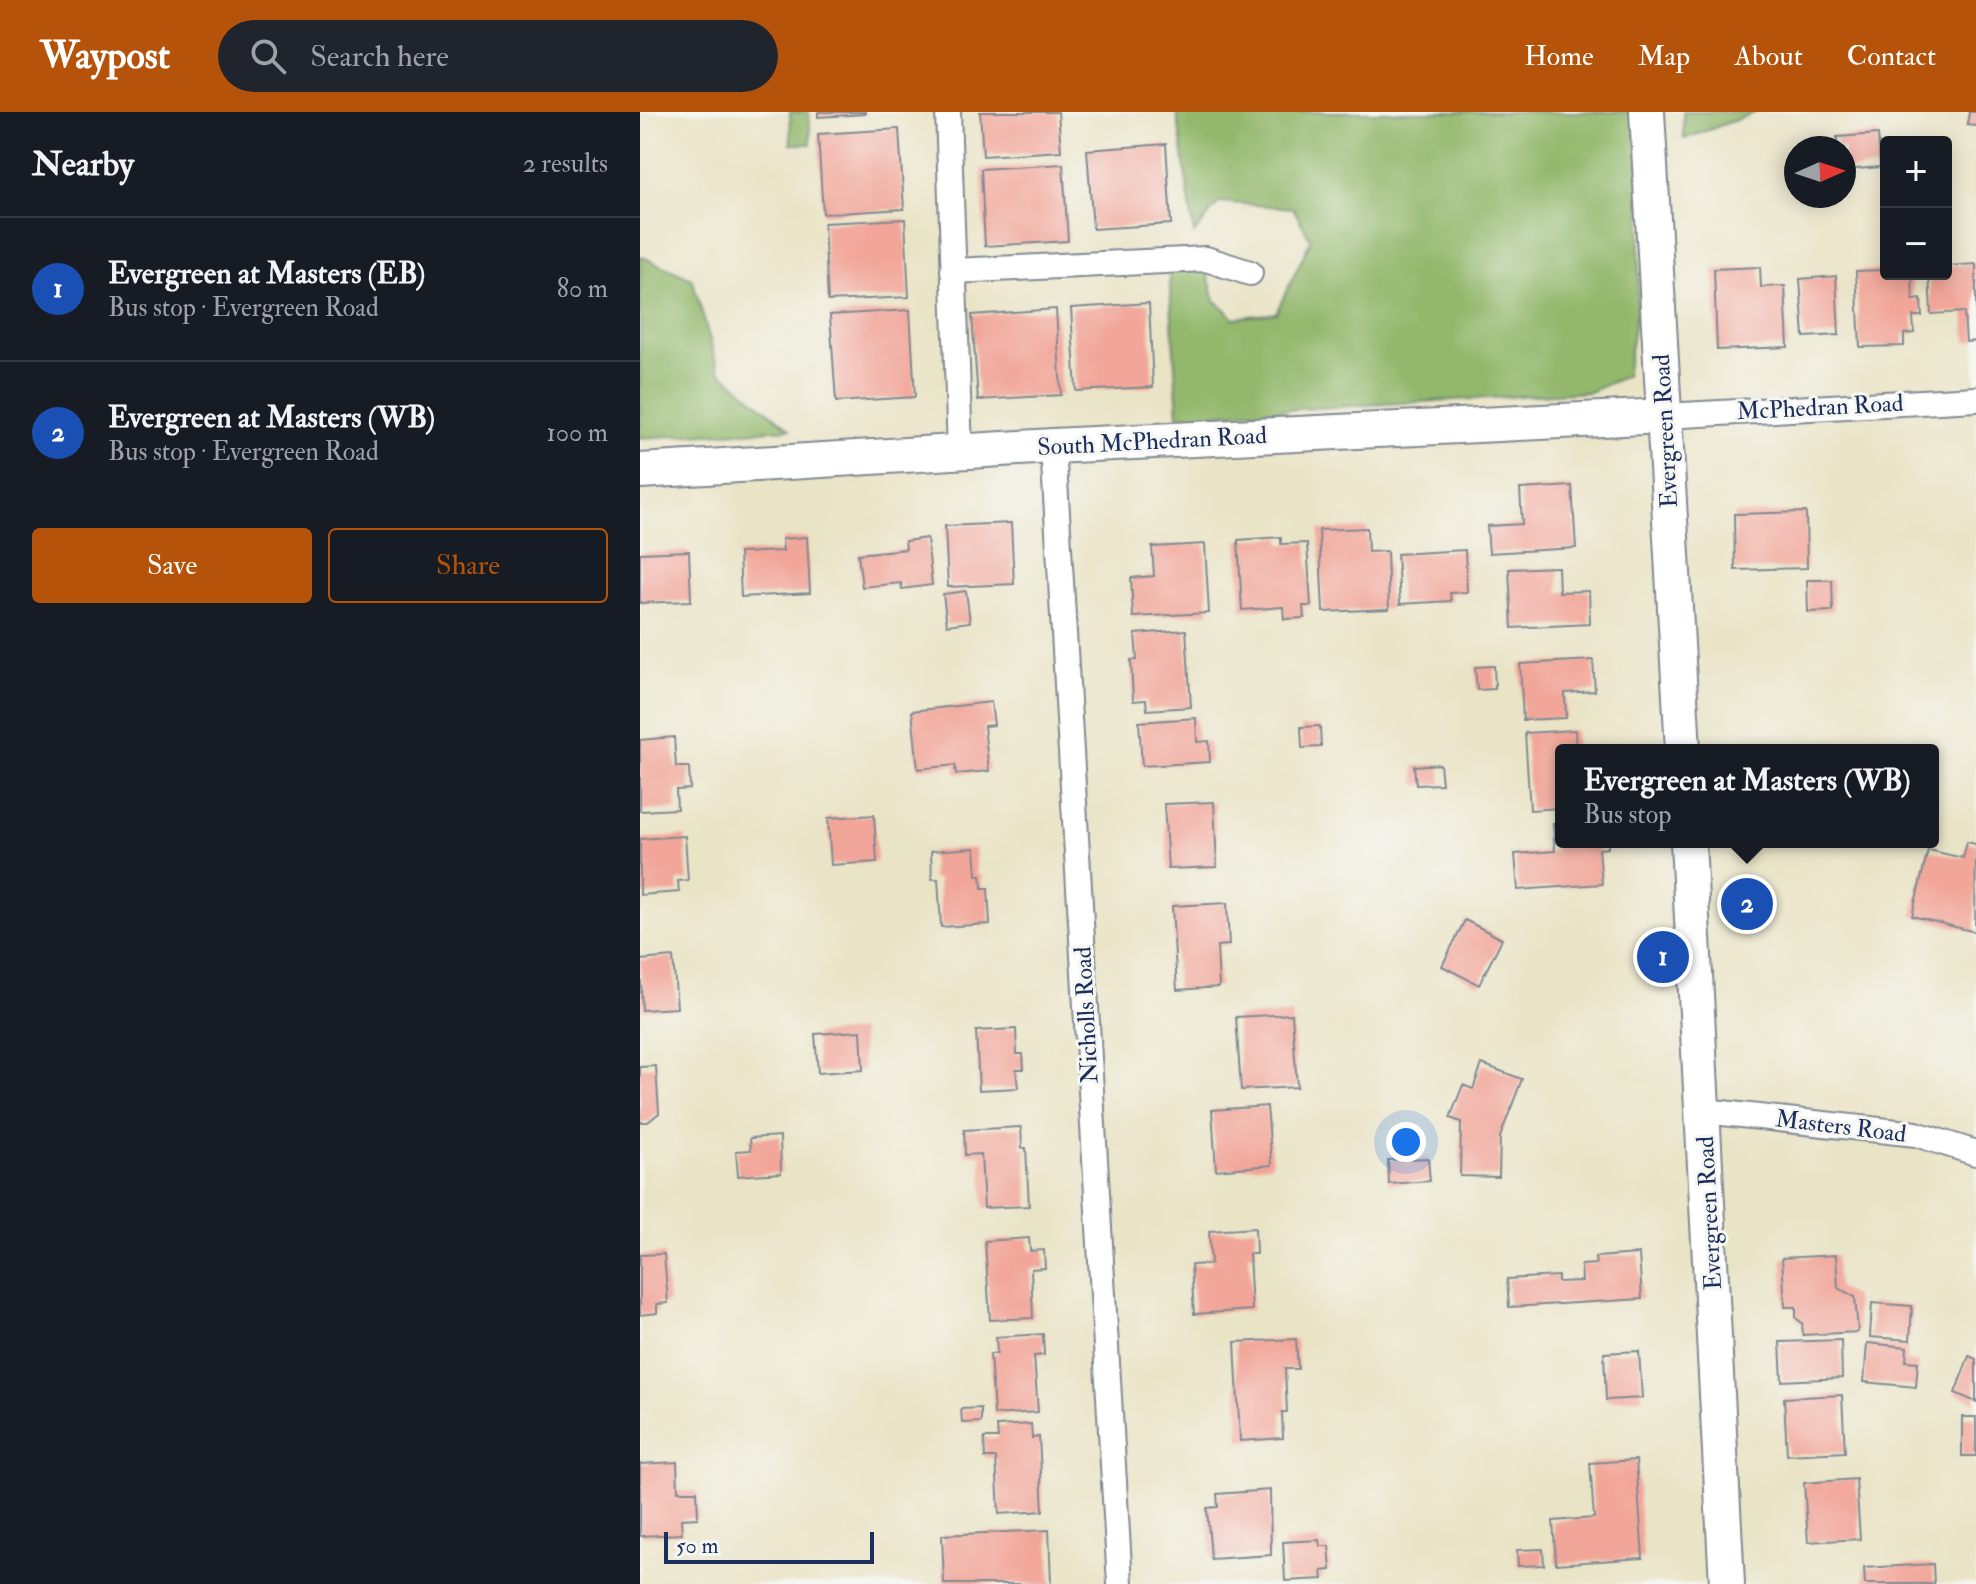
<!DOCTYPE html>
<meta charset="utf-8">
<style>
body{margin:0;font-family:"IM FELL Double Pica",serif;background:#20242c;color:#f1f3f6}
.controls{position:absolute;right:24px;top:24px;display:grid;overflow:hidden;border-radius:8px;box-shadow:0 4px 20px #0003}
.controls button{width:72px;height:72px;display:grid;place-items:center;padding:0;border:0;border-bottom:2px solid #363941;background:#171b24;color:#f1f3f6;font:40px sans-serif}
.compass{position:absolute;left:1144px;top:24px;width:72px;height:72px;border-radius:50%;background:#171b24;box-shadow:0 4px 20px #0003;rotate:87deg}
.scale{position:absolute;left:24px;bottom:20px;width:210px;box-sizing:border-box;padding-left:8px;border:4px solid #1b2f5e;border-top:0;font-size:22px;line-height:28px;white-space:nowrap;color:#1b2f5e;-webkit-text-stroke:6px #f6f6f2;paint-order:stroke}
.you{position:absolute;left:766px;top:1030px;width:28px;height:28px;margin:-20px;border:6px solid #fff;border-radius:50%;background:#1a73e8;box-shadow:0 0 0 12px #1a73e833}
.badge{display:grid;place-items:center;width:52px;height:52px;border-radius:50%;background:#b45309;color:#fff;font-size:26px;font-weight:700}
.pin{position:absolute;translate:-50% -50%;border:4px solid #fff;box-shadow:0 2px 8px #0006}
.popup{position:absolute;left:915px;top:632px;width:384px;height:104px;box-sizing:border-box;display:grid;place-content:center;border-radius:8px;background:#171b24;filter:drop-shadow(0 2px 6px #0005);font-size:26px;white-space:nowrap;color:#9ea1a6}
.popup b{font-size:30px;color:#f1f3f6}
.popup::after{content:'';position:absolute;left:50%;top:100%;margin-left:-16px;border:16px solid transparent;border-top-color:#171b24}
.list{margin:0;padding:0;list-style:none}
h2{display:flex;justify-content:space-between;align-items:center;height:104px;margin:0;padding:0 32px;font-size:34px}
h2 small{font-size:26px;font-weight:400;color:#9ea1a6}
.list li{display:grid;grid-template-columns:52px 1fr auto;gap:24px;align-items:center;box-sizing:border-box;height:144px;padding:0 32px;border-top:2px solid #363941}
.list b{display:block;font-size:30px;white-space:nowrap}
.list p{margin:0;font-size:26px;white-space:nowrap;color:#9ea1a6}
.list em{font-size:26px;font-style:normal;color:#9ea1a6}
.actions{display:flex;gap:16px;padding:24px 32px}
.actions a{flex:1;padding:18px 0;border:2px solid #b45309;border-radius:8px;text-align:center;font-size:28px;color:#b45309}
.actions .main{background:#b45309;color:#fff}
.icon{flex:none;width:44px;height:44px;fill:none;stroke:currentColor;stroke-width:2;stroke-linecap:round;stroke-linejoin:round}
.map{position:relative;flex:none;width:1336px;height:1472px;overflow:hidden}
header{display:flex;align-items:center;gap:48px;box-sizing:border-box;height:112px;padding:0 40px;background:#b45309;color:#fff}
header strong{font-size:38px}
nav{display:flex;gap:44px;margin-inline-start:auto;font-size:28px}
.search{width:560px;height:72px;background:#20242c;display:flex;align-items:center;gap:20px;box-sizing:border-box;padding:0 28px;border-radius:44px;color:#9ea1a6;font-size:30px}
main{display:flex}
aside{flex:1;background:#171b24}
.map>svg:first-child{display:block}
.forest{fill:#93b86c;stroke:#577465;stroke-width:2}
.building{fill:#f2a699}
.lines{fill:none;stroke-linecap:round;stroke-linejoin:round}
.street-casing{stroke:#828a92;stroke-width:28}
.secondary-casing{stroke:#828a92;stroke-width:38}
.street{stroke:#fff;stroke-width:24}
.secondary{stroke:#fff;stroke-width:34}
.labels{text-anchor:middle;stroke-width:6;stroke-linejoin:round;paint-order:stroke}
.street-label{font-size:24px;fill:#1b2f5e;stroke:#f6f6f2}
</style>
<header>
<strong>Waypost</strong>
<div class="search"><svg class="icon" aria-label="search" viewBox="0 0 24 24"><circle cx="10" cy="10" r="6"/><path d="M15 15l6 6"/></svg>Search here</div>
<nav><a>Home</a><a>Map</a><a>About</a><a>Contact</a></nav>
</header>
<main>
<aside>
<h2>Nearby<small>2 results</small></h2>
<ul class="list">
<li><span class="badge" style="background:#1a4fb4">1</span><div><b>Evergreen at Masters (EB)</b><p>Bus stop · Evergreen Road</p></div><em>80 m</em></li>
<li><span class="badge" style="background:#1a4fb4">2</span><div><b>Evergreen at Masters (WB)</b><p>Bus stop · Evergreen Road</p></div><em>100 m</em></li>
</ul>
<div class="actions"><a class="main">Save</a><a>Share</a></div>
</aside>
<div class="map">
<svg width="1336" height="1472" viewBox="0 0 1336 1472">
<rect width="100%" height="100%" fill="#f6f6f2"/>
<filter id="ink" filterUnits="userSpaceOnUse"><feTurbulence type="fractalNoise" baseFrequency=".0125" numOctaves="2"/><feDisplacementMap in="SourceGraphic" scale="16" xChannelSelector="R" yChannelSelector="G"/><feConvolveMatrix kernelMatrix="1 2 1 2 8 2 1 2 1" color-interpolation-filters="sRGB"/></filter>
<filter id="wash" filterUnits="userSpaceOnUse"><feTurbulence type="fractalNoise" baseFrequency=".006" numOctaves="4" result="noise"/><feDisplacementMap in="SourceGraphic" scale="32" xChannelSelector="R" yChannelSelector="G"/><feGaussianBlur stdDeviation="1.8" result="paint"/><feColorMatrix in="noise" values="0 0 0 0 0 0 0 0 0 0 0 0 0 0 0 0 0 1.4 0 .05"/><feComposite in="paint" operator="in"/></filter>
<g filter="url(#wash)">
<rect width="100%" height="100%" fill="#eae4c7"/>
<g class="forest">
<path d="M150,0h19l2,32h-20z"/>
<path d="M537,0h460l5,83 -5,114 -11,67 -37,16 -411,24 -9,-145 37,-2 9,31 19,18 42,-5 35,-73 -18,-32 -74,-6 -25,32z"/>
<path d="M1043,0h74l-73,27z"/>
<path d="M0,144l52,23 27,92 71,58 -150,9z"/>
</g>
<g id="blocks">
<g class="building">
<path d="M178,0h47v2l-47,3z"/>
<path d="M340,0h78l3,39 -78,5z"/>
<path d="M1329,0h7v14l-9,-1z"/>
<path d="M259,17l5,80 -81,5 -5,-80z"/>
<path d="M1238,22l2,33 -36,3v-22h-7v-11z"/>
<path d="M526,32l5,80 -78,5 -6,-79z"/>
<path d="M423,52l5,77 -83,5 -4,-77z"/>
<path d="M265,107l4,78 -81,4 -4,-78z"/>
<path d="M1336,152v77l-10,1 -2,-30 -33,2 -2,-40h17v-8z"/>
<path d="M1120,155l1,20 24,-1 3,61 -71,3 -3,-81z"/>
<path d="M1246,158v4h26l1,26 8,-1 1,17h-9l1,17 -10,1v12l-44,1 -4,-76z"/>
<path d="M1196,164l3,59 -35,2 -4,-58z"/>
<path d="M509,191l4,84 -77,4 -5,-83z"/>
<path d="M416,197l5,86 -83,5 -6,-85z"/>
<path d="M270,198l5,87 -79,5 -6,-87z"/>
<path d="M932,374l4,62 -87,5 -2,-27 35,-2 -2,-35z"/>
<path d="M1166,400l1,56 -72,2 -1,-56z"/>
<path d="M371,411l3,61 -66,3 -3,-61z"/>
<path d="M727,416l1,24 19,-1 2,58 -66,3 -4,-82z"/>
<path d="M167,425l3,56 -69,4 -2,-44 44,-2 -1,-12z"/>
<path d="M641,425v7l26,-1 4,63h-8l1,12 -20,1 -1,-12 -41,3 -4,-70z"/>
<path d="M287,426l5,47 -30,4 -1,-6 -39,4 -4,-33 48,-5 -1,-8z"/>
<path d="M565,432l4,69 -76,4 -2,-39 23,-2 -2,-29z"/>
<path d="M825,438l2,42 -17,1 1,8 -51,3 -3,-50z"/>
<path d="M49,439l2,50 -51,2v-50z"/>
<path d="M918,455l1,25 30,-1 1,33 -78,4 -3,-59z"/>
<path d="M1167,468h25l1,31 -25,1z"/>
<path d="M326,479l4,31 -23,3 -4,-31z"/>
<path d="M546,518l5,77 -44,3 -1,-10 -13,1 -2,-41h6l-2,-26z"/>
<path d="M953,548l2,31 -30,2 1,25 -43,2 -3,-56z"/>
<path d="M854,554l1,23 -18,1 -2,-23z"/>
<path d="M351,590l3,23 -10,1 5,45 -33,3 -1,-9 -37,4 -6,-58z"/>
<path d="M556,606l1,24 12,-1 1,21 -68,4 -3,-44z"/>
<path d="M680,614l1,21 -19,1 -1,-21z"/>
<path d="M935,618l1,20h-15v58l-31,2 -5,-77z"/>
<path d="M34,625l2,30h13l1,22 -14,1 1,19 -37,2v-71z"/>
<path d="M800,652l2,20 -26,1 -2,-19z"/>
<path d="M574,690l3,65 -49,2 -4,-65z"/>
<path d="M234,703l3,47 -46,3 -3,-47z"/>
<path d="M913,711h8v19h47v6l-9,1 3,35 -84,6 -3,-36 40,-3z"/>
<path d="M45,724l3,44 -10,1 1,11 -39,3v-56z"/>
<path d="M1327,730l9,2 -1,88 -63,-16 16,-66 35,8z"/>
<path d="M335,736l2,27h4l1,13h6l2,36 -49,3 -3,-48h-6l-1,-28z"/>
<path d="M587,791l2,42 -12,1 2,41 -42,3 -5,-84z"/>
<path d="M825,808l37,19 -23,46 -37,-19z"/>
<path d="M33,845l4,51 -35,2 -2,-50z"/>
<path d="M652,902l5,73 -56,3 -5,-73z"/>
<path d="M376,917l1,25h6l1,15h-8l2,19 -39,2 -3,-59z"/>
<path d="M221,919l2,39 -45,3 -3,-39z"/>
<path d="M842,952l40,15 -22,58 -1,40 -39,-1 1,-54 -11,-4 13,-33 10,4z"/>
<path d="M16,954l3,47 -11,9h-8v-55z"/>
<path d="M627,994l5,59 -56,5 -4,-60z"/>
<path d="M381,1015l1,21h4l3,58 -45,2 -3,-54 -16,1 -1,-25z"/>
<path d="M140,1024l1,37 -43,3 -2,-25 15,-1 -1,-12z"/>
<path d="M788,1046l2,23 -41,3 -1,-24z"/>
<path d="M615,1116l1,26h-7l3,56 -58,4 -3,-49 20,-1 -2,-33z"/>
<path d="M389,1126l1,13 14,-1 1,18 -14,1 2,49 -43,2 -5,-79z"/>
<path d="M24,1142l4,49 -11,1v9l-17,2v-60z"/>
<path d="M999,1142l3,45 -133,8 -2,-28 51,-3v6l24,-1 -1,-16 15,-1 -1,-7z"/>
<path d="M1196,1143l2,33 17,9 3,35 -55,3 -1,-12 -6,-5v-11h-11l-3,-49z"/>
<path d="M1232,1191l40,3 -2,34 -40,-3z"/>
<path d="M403,1222l1,21 -10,1 4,56 -44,3 -4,-61 7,-1 -1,-16z"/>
<path d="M656,1227l2,30h-13l2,43h-5l1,26 -43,3 -5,-99z"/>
<path d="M1201,1228l1,38 -60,3 -2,-39z"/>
<path d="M1227,1231l40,4 -1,14 12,1 -2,25 -52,-5z"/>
<path d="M999,1239l3,47 -36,2 -2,-47z"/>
<path d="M1329,1244l7,3v43l-21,-9z"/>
<path d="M1202,1283l3,57 -58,3 -3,-57z"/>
<path d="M341,1296v14l-19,1 -1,-14z"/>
<rect x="1322" y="1305" width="14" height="39"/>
<path d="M391,1312l1,14 7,-1 4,74 -44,3 -3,-56h-11l-1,-20h14l-1,-12z"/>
<path d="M996,1348l7,98 -87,6 -3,-43 41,-3 -4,-55z"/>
<path d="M37,1350l1,29h19l1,27 -17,1 1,15 -42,2v-72z"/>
<path d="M1216,1367l4,60 -52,3 -4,-59z"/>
<path d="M630,1378l1,65 -60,4 -4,-51 11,-1 -1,-13z"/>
<path d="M409,1418l2,54h-107l-2,-49z"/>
<path d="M679,1428l1,6h9l2,24 -9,1 1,8 -38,2 -2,-39z"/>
<path d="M903,1437l1,16 -26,1 -1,-16z"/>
<path d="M1293,1452l1,20h-69l-1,-16z"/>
</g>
</g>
</g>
<g filter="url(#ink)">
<use href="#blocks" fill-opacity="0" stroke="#828a92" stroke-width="2"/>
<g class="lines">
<g class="street-casing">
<g id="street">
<path d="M308,0l12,339"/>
<path d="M313,159l253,-12 44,14"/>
<path d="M1024,304l312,-17"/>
<path d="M413,334l67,1138"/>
<path d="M1064,999l212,23 60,19"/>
</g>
</g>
<g class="secondary-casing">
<g id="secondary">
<path d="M1007,0l36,638"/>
<path d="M0,359l413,-25 611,-30"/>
<path d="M1048,730l39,742"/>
</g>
</g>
<use href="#street" class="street"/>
<use href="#secondary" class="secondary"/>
</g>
</g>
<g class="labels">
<g class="street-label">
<text transform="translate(1180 295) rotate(-3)" y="8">McPhedran Road</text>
<text transform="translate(1025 319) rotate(-93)" y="8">Evergreen Road</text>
<text transform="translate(512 329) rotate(-3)" y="8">South McPhedran Road</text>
<text transform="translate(446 903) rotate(-93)" y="8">Nicholls Road</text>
<text transform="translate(1201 1014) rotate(7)" y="8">Masters Road</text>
<text transform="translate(1069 1101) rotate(-93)" y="8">Evergreen Road</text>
</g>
</g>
</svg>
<div class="controls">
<button>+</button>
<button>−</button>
</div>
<svg class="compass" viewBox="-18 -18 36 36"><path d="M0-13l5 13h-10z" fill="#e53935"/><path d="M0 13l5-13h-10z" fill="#9ea1a6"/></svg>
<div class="scale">50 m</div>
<div class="you"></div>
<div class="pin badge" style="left:1023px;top:845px;background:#1a4fb4">1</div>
<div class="pin badge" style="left:1107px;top:792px;background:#1a4fb4">2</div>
<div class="popup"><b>Evergreen at Masters (WB)</b>Bus stop</div>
</div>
</main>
